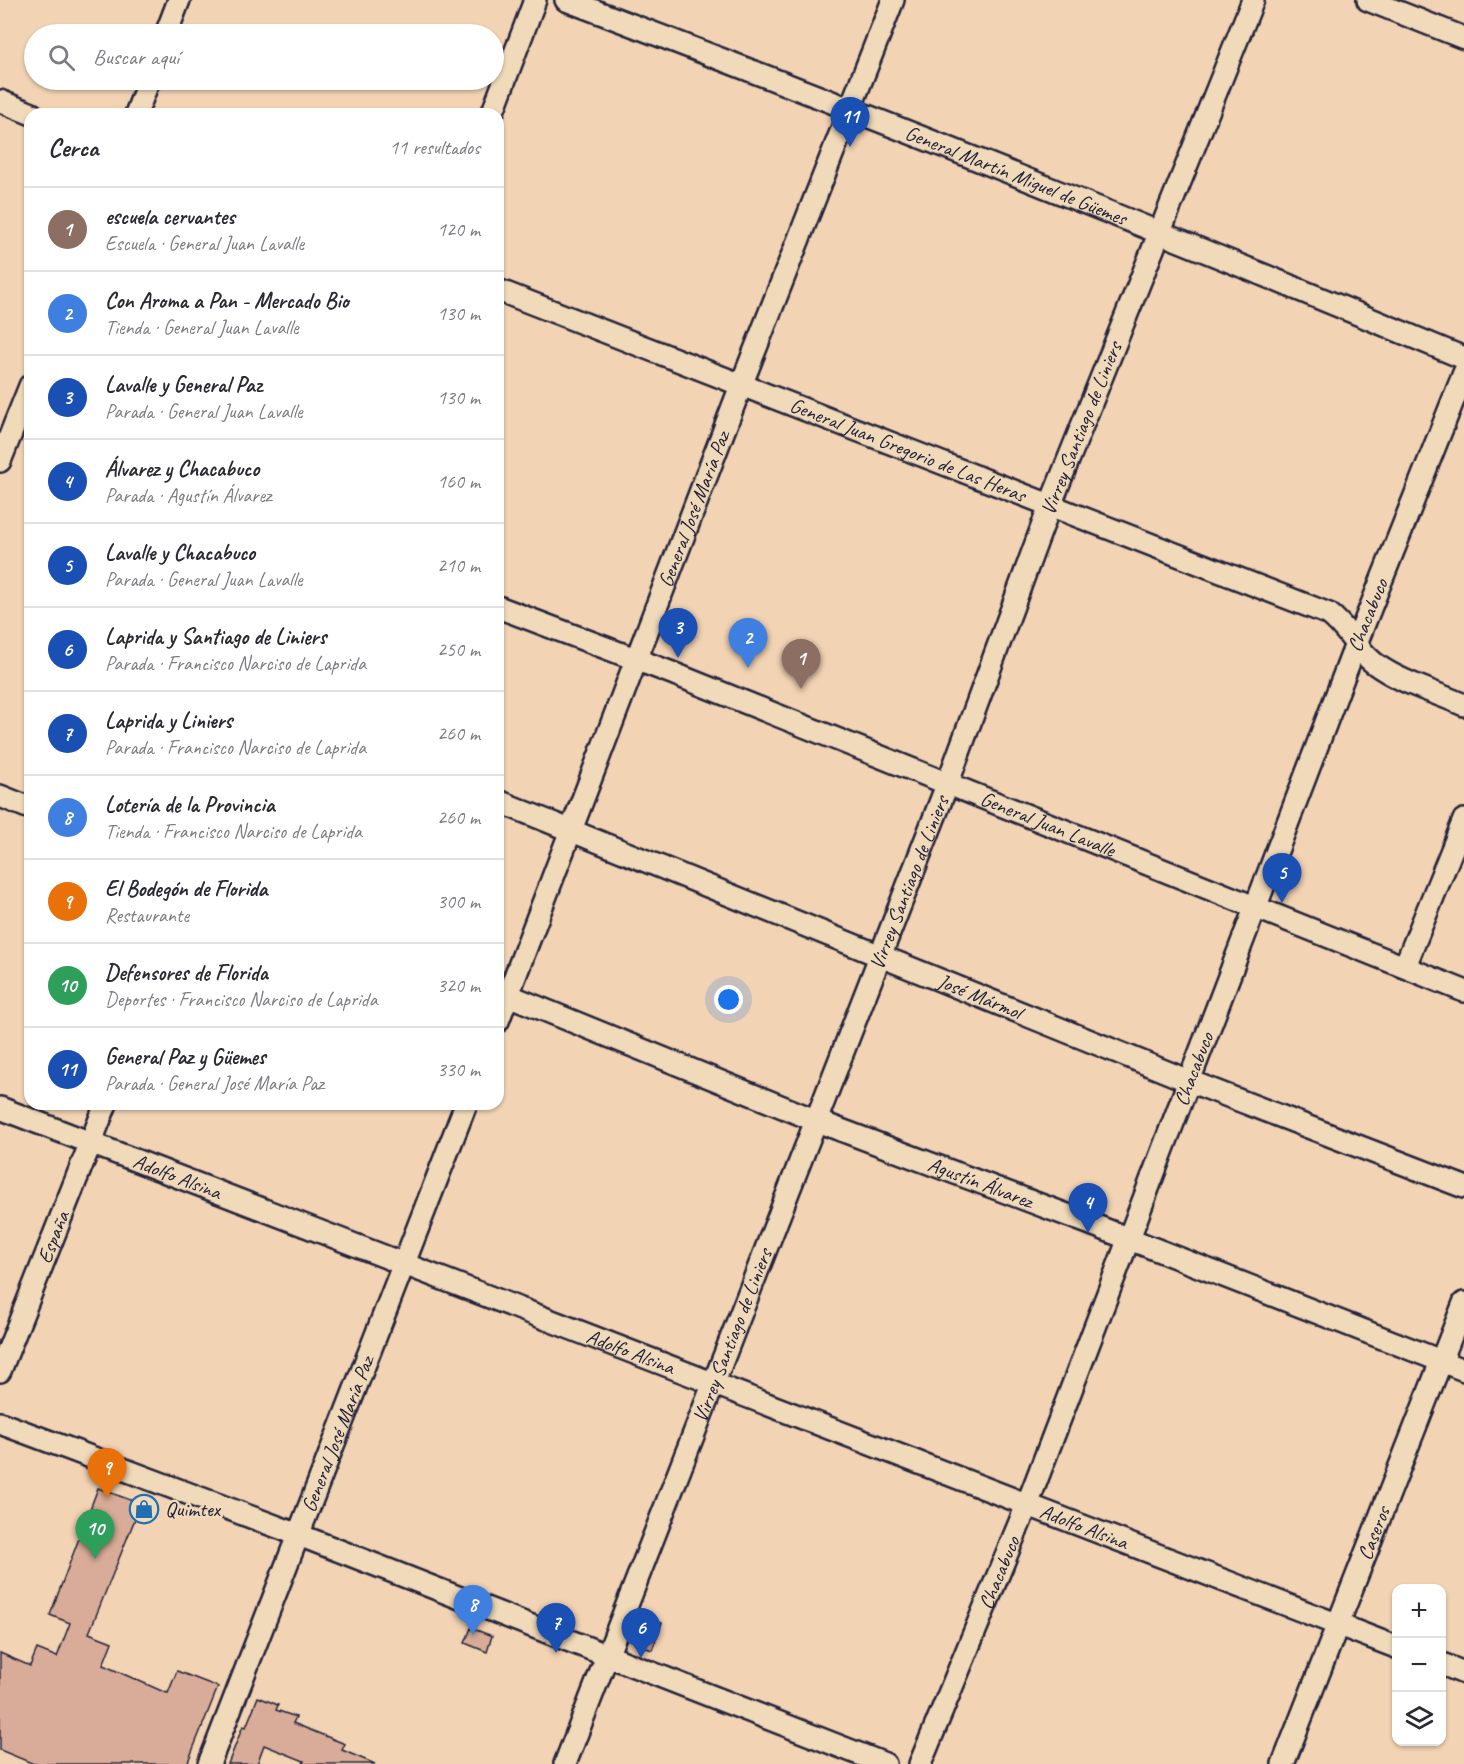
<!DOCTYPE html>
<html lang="es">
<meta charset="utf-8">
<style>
body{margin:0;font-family:Caveat,sans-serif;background:#f7f7f7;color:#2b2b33}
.controls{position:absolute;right:18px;bottom:18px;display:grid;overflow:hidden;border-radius:12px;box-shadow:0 2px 4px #0004}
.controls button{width:54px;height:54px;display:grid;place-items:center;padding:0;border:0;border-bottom:2px solid #e1e1e2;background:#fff;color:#2b2b33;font:30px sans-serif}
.you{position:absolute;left:729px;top:1000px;width:21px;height:21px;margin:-15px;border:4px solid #fff;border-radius:50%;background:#1a73e8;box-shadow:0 0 0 9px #1a73e833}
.badge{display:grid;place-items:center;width:39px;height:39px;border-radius:50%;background:#1f6fb2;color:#fff;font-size:20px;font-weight:700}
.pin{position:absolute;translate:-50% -50px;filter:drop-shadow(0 2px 3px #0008)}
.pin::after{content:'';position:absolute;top:32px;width:21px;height:18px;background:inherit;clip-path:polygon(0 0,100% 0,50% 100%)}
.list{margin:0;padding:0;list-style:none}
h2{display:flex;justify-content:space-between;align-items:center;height:78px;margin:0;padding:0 24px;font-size:26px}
h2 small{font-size:20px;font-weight:400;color:#7c7c81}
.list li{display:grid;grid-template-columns:39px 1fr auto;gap:18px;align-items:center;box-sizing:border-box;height:84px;padding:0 24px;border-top:2px solid #e1e1e2}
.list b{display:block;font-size:22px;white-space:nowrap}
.list p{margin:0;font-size:20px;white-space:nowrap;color:#7c7c81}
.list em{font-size:20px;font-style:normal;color:#7c7c81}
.icon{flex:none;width:33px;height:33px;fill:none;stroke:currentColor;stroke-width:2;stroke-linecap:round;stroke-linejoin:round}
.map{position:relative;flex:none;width:1464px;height:1764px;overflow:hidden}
.search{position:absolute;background:#fff;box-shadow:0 2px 4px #0004;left:24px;top:24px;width:480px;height:66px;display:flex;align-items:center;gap:15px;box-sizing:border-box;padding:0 21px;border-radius:33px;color:#7c7c81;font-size:22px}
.panel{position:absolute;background:#fff;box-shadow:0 2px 4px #0004;left:24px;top:108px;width:480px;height:1002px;border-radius:18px}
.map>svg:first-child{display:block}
.building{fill:#d8ac98;stroke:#22223b;stroke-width:1.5}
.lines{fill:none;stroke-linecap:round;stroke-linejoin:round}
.minor-casing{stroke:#22223b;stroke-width:26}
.minor{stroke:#f1dab9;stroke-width:21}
.labels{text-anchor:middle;stroke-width:5;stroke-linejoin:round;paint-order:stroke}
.street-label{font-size:21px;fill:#22223b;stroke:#f1dab9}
.poi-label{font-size:21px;fill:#22223b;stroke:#f1dab9;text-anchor:start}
</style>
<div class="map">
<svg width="1464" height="1764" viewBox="0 0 1464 1764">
<rect width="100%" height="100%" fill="#f2d3b4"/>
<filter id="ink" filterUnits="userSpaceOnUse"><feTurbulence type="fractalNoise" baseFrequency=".0167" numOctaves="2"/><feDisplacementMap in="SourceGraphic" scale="12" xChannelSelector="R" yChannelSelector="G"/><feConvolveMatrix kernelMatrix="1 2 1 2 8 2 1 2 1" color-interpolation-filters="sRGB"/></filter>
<g filter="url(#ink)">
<g class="building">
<path d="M98,1488l43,16 -52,129 23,9 -9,23 61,27 4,1 9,-22 41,16 -31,77h-153l-34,-14v-97l30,13 7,-17 20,8 13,-34 -20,-8z"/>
<path d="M639,1614l23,9 -10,27 -18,-7 -2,-10z"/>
<path d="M471,1628l21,8 -5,16 -22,-9z"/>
<path d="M258,1697l20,8 -2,5 20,7 -3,6 52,21 -3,6 33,14h-72l1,-3 -40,-16 -7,19h-29l15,-38 3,1z"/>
</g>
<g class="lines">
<g class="minor-casing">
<g id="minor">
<path id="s1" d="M566,0c302,114 601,234 898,358"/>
<path d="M1368,0l96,38"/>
<path d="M166,34l13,-34"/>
<path d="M0,101l32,13"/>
<path d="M136,114l13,-34"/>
<path d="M492,114l43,-114"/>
<path id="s2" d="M498,290c278,106 553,218 831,324 19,14 27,35 45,49 25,19 61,29 90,42"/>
<path d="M0,461l30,-75"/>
<path id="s3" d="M498,607l174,66 792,318"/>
<path d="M0,796l30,12"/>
<path id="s4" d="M498,801l691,280 275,106"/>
<path d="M1405,966l59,-146"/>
<path id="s5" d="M498,991l319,130 274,103 373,146"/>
<path id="s6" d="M498,1021l244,-638 151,-383"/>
<path id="s7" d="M0,1108l1396,539"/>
<path id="s8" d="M0,1371l106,-267"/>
<path d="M0,1423l299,112 586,229"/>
<path d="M1442,1664l22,9"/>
<path id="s9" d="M209,1764l257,-660"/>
<path id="s10" d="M565,1764l382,-979 102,-277 204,-508"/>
<path id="s11" d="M920,1764l107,-259 329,-861 108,-271"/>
<path id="s12" d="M1283,1764l181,-461"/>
</g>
</g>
<use href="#minor" class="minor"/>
</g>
</g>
<defs>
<g id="shop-ring" transform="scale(1.5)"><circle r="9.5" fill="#f1dab9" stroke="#1f6fb2" stroke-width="1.5"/><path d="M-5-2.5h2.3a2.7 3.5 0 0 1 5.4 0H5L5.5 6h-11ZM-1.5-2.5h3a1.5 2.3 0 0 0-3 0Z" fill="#1f6fb2"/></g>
</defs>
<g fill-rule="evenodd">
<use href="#shop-ring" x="144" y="1509"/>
</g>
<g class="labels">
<g class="street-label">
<text dy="7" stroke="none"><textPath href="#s1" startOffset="483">General Martín Miguel de Güemes</textPath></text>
<text dy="7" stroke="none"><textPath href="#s10" startOffset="1432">Virrey Santiago de Liniers</textPath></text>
<text dy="7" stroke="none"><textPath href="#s2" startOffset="440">General Juan Gregorio de Las Heras</textPath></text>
<text dy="7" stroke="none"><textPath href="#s6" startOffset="548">General José María Paz</textPath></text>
<text dy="7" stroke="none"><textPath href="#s11" startOffset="1233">Chacabuco</textPath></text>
<text dy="7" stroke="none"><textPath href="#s3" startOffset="591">General Juan Lavalle</textPath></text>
<text dy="7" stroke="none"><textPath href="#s10" startOffset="946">Virrey Santiago de Liniers</textPath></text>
<text dy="7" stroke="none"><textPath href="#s4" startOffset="520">José Mármol</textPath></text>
<text dy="7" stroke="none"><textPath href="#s11" startOffset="747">Chacabuco</textPath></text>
<text dy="7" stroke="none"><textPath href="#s7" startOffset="190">Adolfo Alsina</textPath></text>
<text dy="7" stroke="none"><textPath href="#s5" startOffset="519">Agustín Álvarez</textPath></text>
<text dy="7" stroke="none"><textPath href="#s8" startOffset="144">España</textPath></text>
<text dy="7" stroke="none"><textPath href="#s10" startOffset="460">Virrey Santiago de Liniers</textPath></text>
<text dy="7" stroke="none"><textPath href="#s7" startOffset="676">Adolfo Alsina</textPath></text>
<text dy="7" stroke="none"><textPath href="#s9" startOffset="354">General José María Paz</textPath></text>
<text dy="7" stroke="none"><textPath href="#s7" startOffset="1162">Adolfo Alsina</textPath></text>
<text dy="7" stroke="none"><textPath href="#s12" startOffset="248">Caseros</textPath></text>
<text dy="7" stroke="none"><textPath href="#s11" startOffset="207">Chacabuco</textPath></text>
</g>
<g class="poi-label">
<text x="165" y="1516">Quimtex</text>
</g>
</g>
</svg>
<div class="controls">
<button>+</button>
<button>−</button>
<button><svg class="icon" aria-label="layers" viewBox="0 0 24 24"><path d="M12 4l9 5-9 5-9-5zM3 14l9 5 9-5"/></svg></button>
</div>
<div class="you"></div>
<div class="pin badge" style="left:801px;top:689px;background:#8d6e63">1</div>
<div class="pin badge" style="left:748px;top:668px;background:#3f7fe0">2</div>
<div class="pin badge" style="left:678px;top:658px;background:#1a4fb4">3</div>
<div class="pin badge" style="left:1088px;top:1233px;background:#1a4fb4">4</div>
<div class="pin badge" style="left:1282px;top:903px;background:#1a4fb4">5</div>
<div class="pin badge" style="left:641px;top:1658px;background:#1a4fb4">6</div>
<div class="pin badge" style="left:556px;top:1653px;background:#1a4fb4">7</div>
<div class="pin badge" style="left:473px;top:1635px;background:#3f7fe0">8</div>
<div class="pin badge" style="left:107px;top:1498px;background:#e8710a">9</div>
<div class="pin badge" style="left:95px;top:1559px;background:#2e9e5b">10</div>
<div class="pin badge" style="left:850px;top:147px;background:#1a4fb4">11</div>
<div class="search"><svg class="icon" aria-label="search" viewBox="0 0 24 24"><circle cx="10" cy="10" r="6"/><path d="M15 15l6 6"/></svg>Buscar aquí</div>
<section class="panel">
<h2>Cerca<small>11 resultados</small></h2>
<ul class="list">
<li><span class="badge" style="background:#8d6e63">1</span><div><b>escuela cervantes</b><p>Escuela · General Juan Lavalle</p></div><em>120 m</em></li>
<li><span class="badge" style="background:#3f7fe0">2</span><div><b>Con Aroma a Pan - Mercado Bio</b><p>Tienda · General Juan Lavalle</p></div><em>130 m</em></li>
<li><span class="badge" style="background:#1a4fb4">3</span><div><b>Lavalle y General Paz</b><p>Parada · General Juan Lavalle</p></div><em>130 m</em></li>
<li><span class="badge" style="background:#1a4fb4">4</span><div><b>Álvarez y Chacabuco</b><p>Parada · Agustín Álvarez</p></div><em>160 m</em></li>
<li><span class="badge" style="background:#1a4fb4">5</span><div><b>Lavalle y Chacabuco</b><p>Parada · General Juan Lavalle</p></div><em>210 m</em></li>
<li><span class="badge" style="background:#1a4fb4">6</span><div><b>Laprida y Santiago de Liniers</b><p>Parada · Francisco Narciso de Laprida</p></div><em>250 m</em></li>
<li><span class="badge" style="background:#1a4fb4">7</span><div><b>Laprida y Liniers</b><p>Parada · Francisco Narciso de Laprida</p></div><em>260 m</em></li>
<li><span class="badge" style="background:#3f7fe0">8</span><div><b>Lotería de la Provincia</b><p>Tienda · Francisco Narciso de Laprida</p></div><em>260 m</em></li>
<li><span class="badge" style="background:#e8710a">9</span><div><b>El Bodegón de Florida</b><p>Restaurante</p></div><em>300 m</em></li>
<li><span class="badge" style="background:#2e9e5b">10</span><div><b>Defensores de Florida</b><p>Deportes · Francisco Narciso de Laprida</p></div><em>320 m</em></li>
<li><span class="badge" style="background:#1a4fb4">11</span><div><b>General Paz y Güemes</b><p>Parada · General José María Paz</p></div><em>330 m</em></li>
</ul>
</section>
</div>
